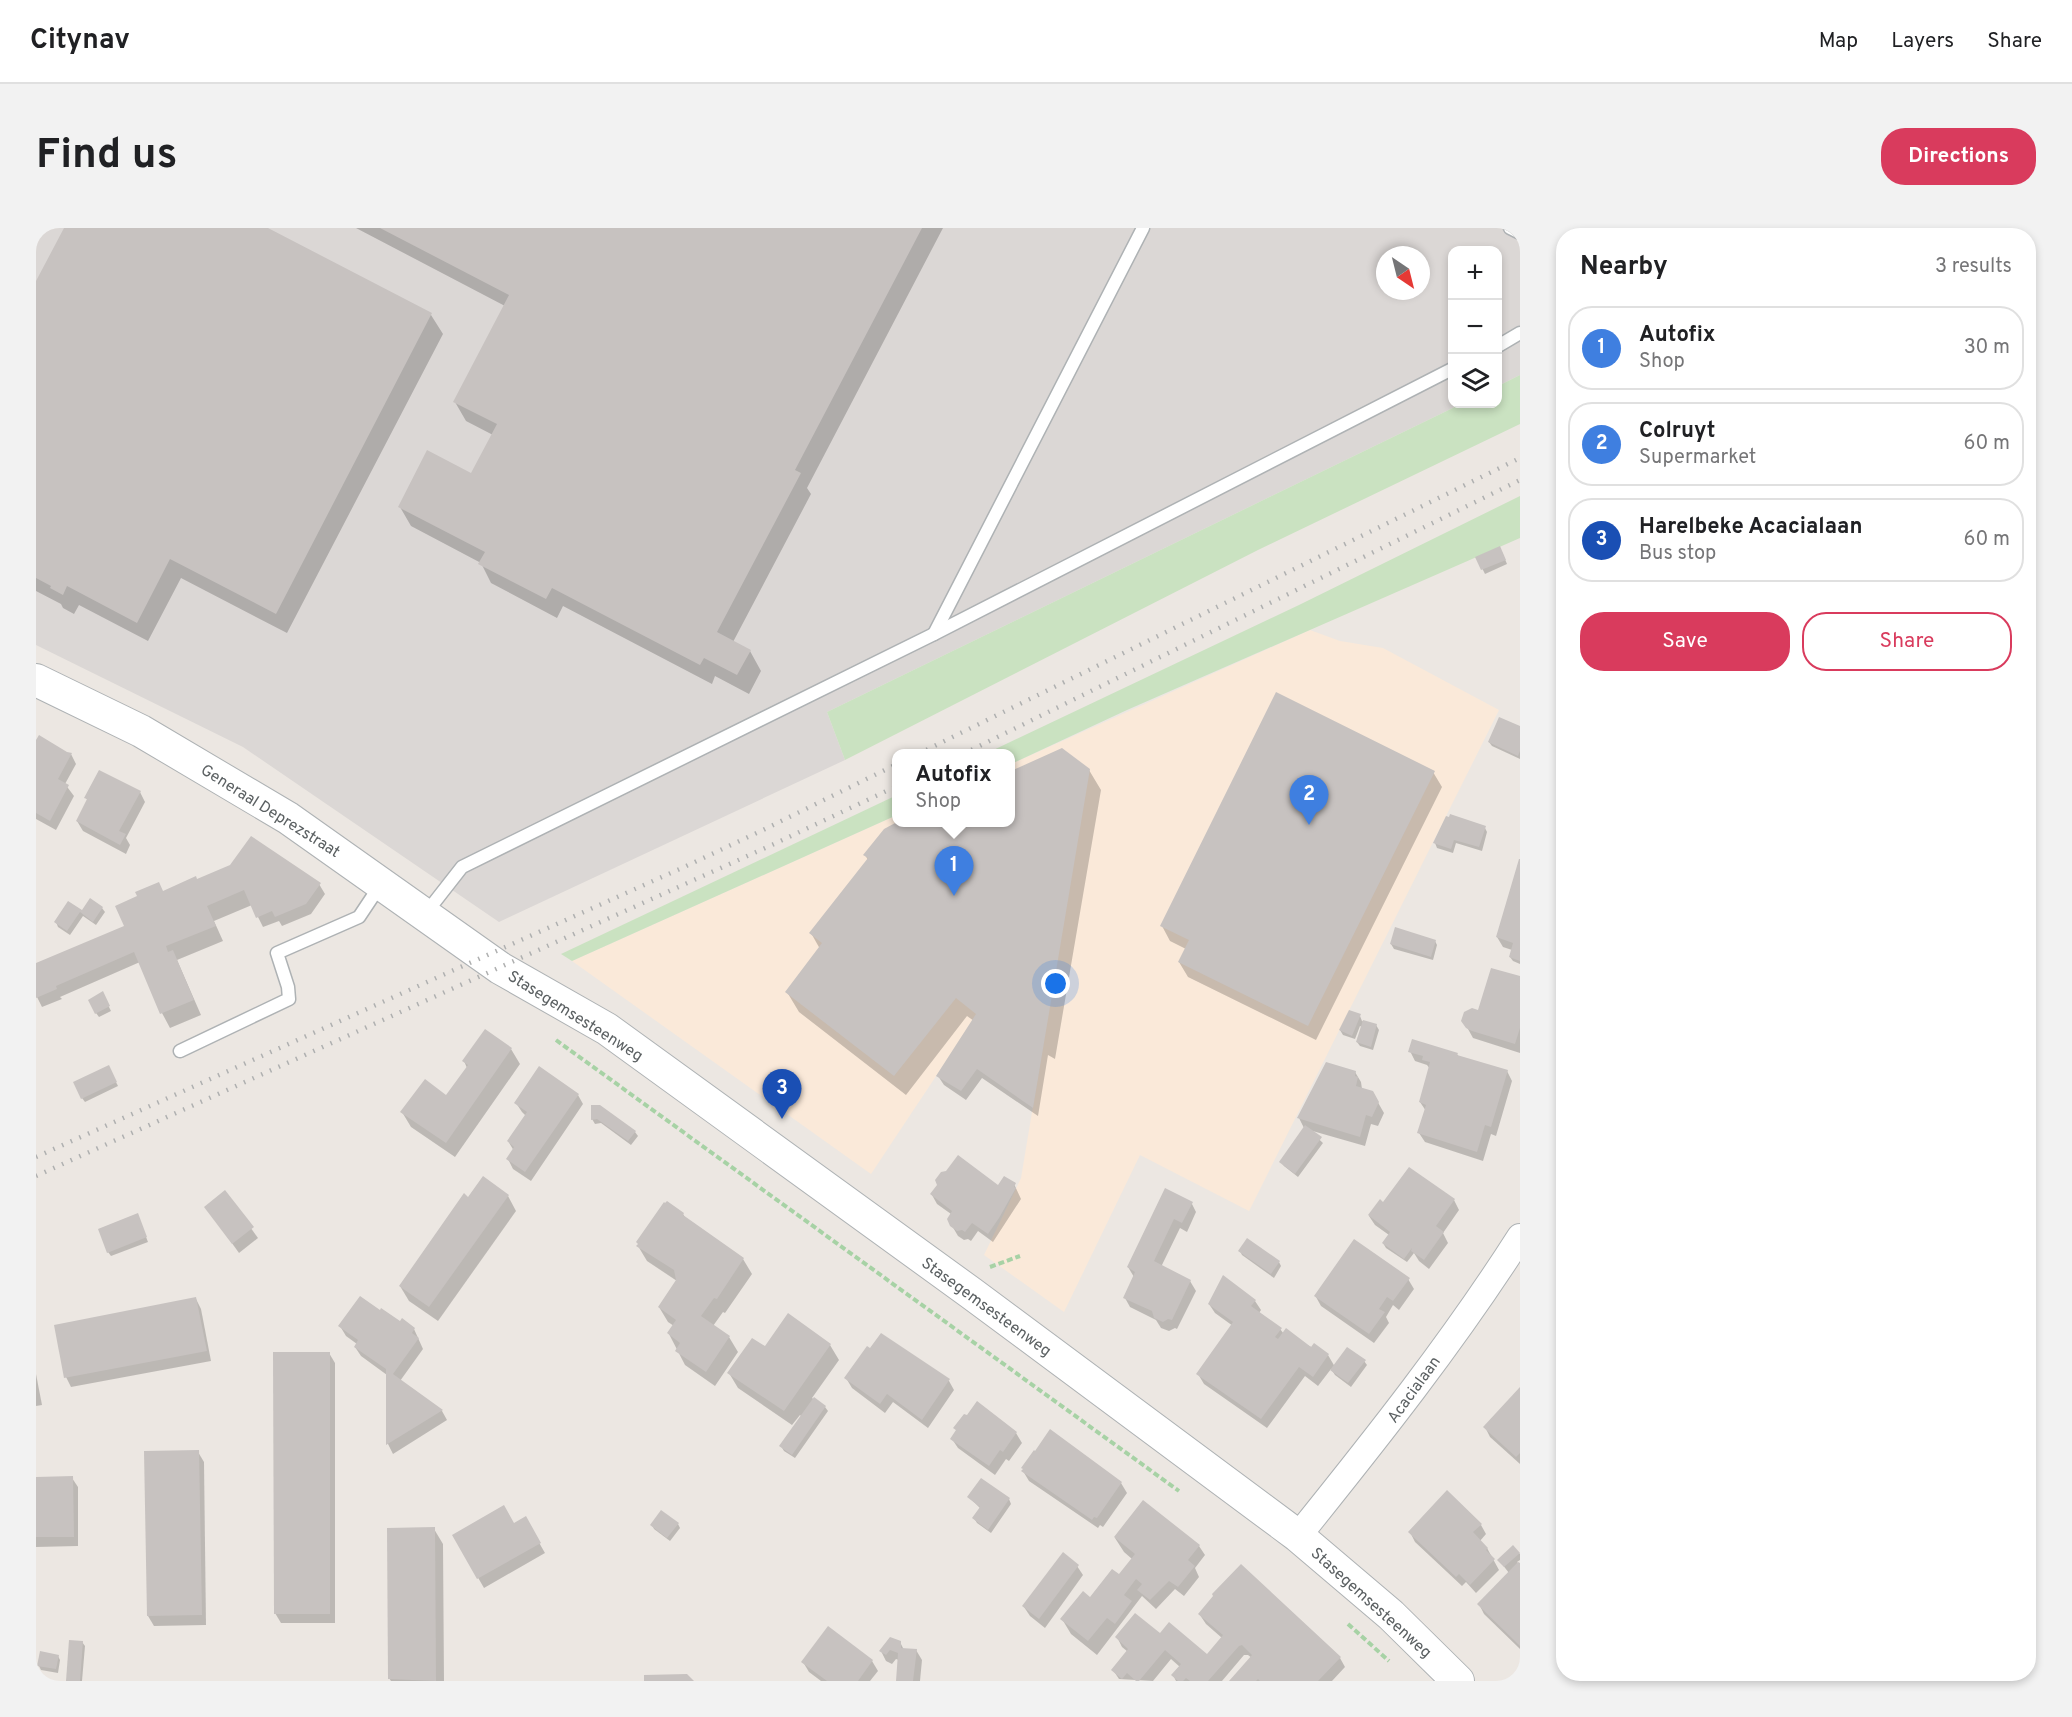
<!DOCTYPE html>
<meta charset="utf-8">
<style>
body{margin:0;font-family:Overpass,sans-serif;background:#f2f2f2;color:#202124}
.controls{position:absolute;right:18px;top:18px;display:grid;overflow:hidden;border-radius:12px;box-shadow:0 3px 9px #0003}
.controls button{width:54px;height:54px;display:grid;place-items:center;padding:0;border:0;border-bottom:2px solid #e0e0e0;background:#fff;color:#202124;font:30px sans-serif}
.compass{position:absolute;left:1340px;top:18px;width:54px;height:54px;border-radius:50%;background:#fff;box-shadow:0 3px 9px #0003;rotate:145deg}
.you{position:absolute;left:1020px;top:756px;width:21px;height:21px;margin:-15px;border:4px solid #fff;border-radius:50%;background:#1a73e8;box-shadow:0 0 0 9px #1a73e833}
.badge{display:grid;place-items:center;width:39px;height:39px;border-radius:50%;background:#d93b5d;color:#fff;font-size:20px;font-weight:700}
.pin{position:absolute;translate:-50% -50px;filter:drop-shadow(0 2px 3px #0008)}
.pin::after{content:'';position:absolute;top:32px;width:21px;height:18px;background:inherit;clip-path:polygon(0 0,100% 0,50% 100%)}
.popup{position:absolute;left:856px;top:521px;width:123px;height:78px;box-sizing:border-box;display:grid;place-content:center;border-radius:12px;background:#fff;filter:drop-shadow(0 2px 4px #0005);font-size:20px;white-space:nowrap;color:#757577}
.popup b{font-size:22px;color:#202124}
.popup::after{content:'';position:absolute;left:50%;top:100%;margin-left:-12px;border:12px solid transparent;border-top-color:#fff}
.list{margin:0;padding:0;list-style:none}
h2{display:flex;justify-content:space-between;align-items:center;height:78px;margin:0;padding:0 24px;font-size:26px}
h2 small{font-size:20px;font-weight:400;color:#757577}
.list li{display:grid;grid-template-columns:39px 1fr auto;gap:18px;align-items:center;box-sizing:border-box;height:84px;margin:0 12px 12px;padding:0 12px;border:2px solid #e0e0e0;border-radius:24px}
.list b{display:block;font-size:22px;white-space:nowrap}
.list p{margin:0;font-size:20px;white-space:nowrap;color:#757577}
.list em{font-size:20px;font-style:normal;color:#757577}
.actions{display:flex;gap:12px;padding:18px 24px}
.actions a{flex:1;padding:14px 0;border:2px solid #d93b5d;border-radius:24px;text-align:center;font-size:21px;color:#d93b5d}
.actions .main{background:#d93b5d;color:#fff}
.icon{flex:none;width:33px;height:33px;fill:none;stroke:currentColor;stroke-width:2;stroke-linecap:round;stroke-linejoin:round}
.map{position:relative;flex:none;width:1484px;height:1453px;overflow:hidden;border-radius:24px}
header{display:flex;align-items:center;gap:36px;box-sizing:border-box;height:84px;padding:0 30px;background:#fff;border-bottom:2px solid #e0e0e0}
header strong{font-size:28px}
nav{display:flex;gap:33px;margin-inline-start:auto;font-size:21px}
.intro{display:flex;align-items:center;justify-content:space-between;box-sizing:border-box;height:144px;padding:0 36px}
h1{margin:0;font-size:42px}
.button{padding:15px 27px;border-radius:24px;background:#d93b5d;color:#fff;font-size:21px;font-weight:700}
main{display:flex;gap:36px;padding:0 36px}
aside{flex:1;background:#fff;border-radius:24px;box-shadow:0 3px 9px #0003}
.map>svg:first-child{display:block}
.commercial{fill:#fae9d9}
.industrial{fill:#dbd7d5;fill-rule:evenodd}
.green{fill:#cae2c1}
.shadow{fill:#0003}
.building{fill:#c7c2c0}
.lines{fill:none;stroke-linecap:round;stroke-linejoin:round}
.service-casing{stroke:#aeb2b4;stroke-width:15}
.minor-casing{stroke:#aeb2b4;stroke-width:28}
.tertiary-casing{stroke:#aeb2b4;stroke-width:34}
.path{stroke:#a7d2a5;stroke-width:4;stroke-dasharray:6 3;stroke-linecap:butt}
.service{stroke:#fff;stroke-width:12}
.minor{stroke:#fff;stroke-width:26}
.tertiary{stroke:#fff;stroke-width:32}
.rail{stroke:#afb0b0;stroke-width:4.5;stroke-dasharray:1.5 8;stroke-linecap:butt}
.labels{text-anchor:middle;stroke-width:4.5;stroke-linejoin:round;paint-order:stroke}
.street-label{font-size:16px;fill:#5b6062;stroke:#fff}
</style>
<header>
<strong>Citynav</strong>
<nav><a>Map</a><a>Layers</a><a>Share</a></nav>
</header>
<div class="intro"><h1>Find us</h1><a class="button">Directions</a></div>
<main>
<div class="map">
<svg width="1484" height="1453" viewBox="0 0 1484 1453">
<rect width="100%" height="100%" fill="#ece7e2"/>
<path class="commercial" d="M1274,402l30,11 43,7 116,62 -250,501 -109,-56 -76,157 -80,-57 37,-77 23,-138 -78,-9 -95,143 -299,-213 325,-146v7h114v-58z"/>
<path class="industrial" d="M0,0h1484v147l-22,11v-136h-46v154h9l-634,308 18,48 -346,162 -256,-175 -207,-102zM1349,27h36v36h-36z"/>
<g class="green">
<path d="M1484,147v49l-262,126 -413,210 -18,-48 634,-308h37v-18z"/>
<path d="M1484,268v42l-393,172 -116,54v-10h-26l314,-149z"/>
<path d="M861,567v20l-325,146 -11,-7z"/>
</g>
<g class="shadow">
<path d="M29,0h200l166,87 12,19 -156,299 -106,-55 -33,63 -69,-36 -5,9 -11,-6 -2,-4 -25,-13v-307z"/>
<path d="M320,0h587l-136,260 4,6 -78,148 17,9 11,20 -12,23 -34,-18 -3,8 -149,-78 -6,12 -66,-35 -10,-20 -70,-37 -11,-19 71,-32 22,-40 -27,-14 -11,-19 50,-96z"/>
<path d="M1466,324l5,12 -22,10 -8,-16z"/>
<path d="M1484,500v31l-28,-13 -3,-4z"/>
<path d="M0,515l35,11 5,10 -11,20 9,12 -18,34 -20,-11z"/>
<path d="M1053,542l12,20 -46,269 -7,-4 -10,61 -56,-38 -16,22 -22,-15 -6,-9 36,-55 -7,-5 -61,79 -107,-83 -12,-20 33,-43 -9,-16 57,-73 -3,-5 146,-33v-49z"/>
<path d="M1397,544l9,15 -126,253 -128,-63 -9,-15 7,-13 -16,-8 -8,-15z"/>
<path d="M104,564l5,10 -19,36 4,7 -4,9 -43,-23 -6,-10 11,-20 -2,-3z"/>
<path d="M1449,600l2,4 -5,19 -26,-8 -3,10 -16,-5 -2,-5z"/>
<path d="M1484,634v102l-7,-3 -3,-4 2,-7 -9,-3 -6,-10z"/>
<path d="M161,653l122,3 6,10 -14,20 -29,12 -3,-5 -16,6 -11,-22 -38,16 9,20 -46,19 24,55 -31,13 -8,-15 -22,-51 -80,35 2,2 -20,8 -6,-12v-31l89,-37 38,-34z"/>
<path d="M32,675l14,9 20,-4 3,4 -9,13 -13,-9 -13,19 -12,-8 -2,-5z"/>
<path d="M1399,713l2,4 -4,15 -39,-11 -3,-5z"/>
<path d="M1484,750v75l-47,-15 -10,-18 16,-8z"/>
<path d="M68,769l7,14 -12,6 -3,-4z"/>
<path d="M1324,788l2,5 14,4 3,5 -6,20 -13,-4 -3,-4 5,-15 -2,-1 -5,13 -12,-4 -3,-5z"/>
<path d="M475,821l9,15 -65,93 -44,-30 -9,-15 44,-15 21,-29 -3,-7z"/>
<path d="M1374,823l47,3 2,3 48,14 5,10 -16,55 -5,-2 -8,27 -58,-19 -6,-9 7,-22 -6,-9 10,-33 -3,-4 -12,-4z"/>
<path d="M72,839l10,19 -33,16 -3,-4z"/>
<path d="M1319,844l6,10 1,7 10,3 12,21 -6,13 -7,-2 -6,22 -56,-16 14,13 -25,34 -14,-11 -3,-4 23,-34 -5,-10z"/>
<path d="M542,867l5,9 -52,77 -18,-12 -5,-10 6,-8 -6,-10 18,-25 -4,-4 -6,-9z"/>
<path d="M557,878l42,26 3,4 -7,9 -30,-22 -6,1 -3,-5z"/>
<path d="M978,956l7,15 -28,43 -15,-11 -7,10 -3,-2 -4,1 -6,-4 -10,-17 3,-5 -14,-10 -5,-9z"/>
<path d="M1130,962l25,12 5,10 -9,20 -7,-4 -19,39 29,14 6,10 -19,38 -2,-1 -6,3 -8,-3 -5,-8 -26,-13 -5,-9 9,-21 -6,-10z"/>
<path d="M189,964l33,46 -19,15 -33,-46z"/>
<path d="M472,968l8,15 -78,110 -29,-20 -9,-15 69,-87z"/>
<path d="M1418,972l5,10 -16,23 5,10 -19,26 -10,-8 -5,-8 -7,9 -21,-14 -3,-5 6,-8 -14,-10 -6,-9 15,-12z"/>
<path d="M631,975l16,11 3,5 57,40 9,15 -27,39 -2,-1 -10,14 16,11 9,15 -23,34 -30,-21 -16,-31 5,-8 -6,-4 -9,-15 18,-26 -30,-20 -9,-15z"/>
<path d="M103,991l9,23 -37,14 -3,-4z"/>
<path d="M1204,1023l39,11 2,4 -7,12 -32,-23z"/>
<path d="M1372,1051l6,10 -15,21 -6,-5 -7,12 3,6 -15,20 -53,-37 -5,-9z"/>
<path d="M160,1071l5,10 10,52 -140,26 -5,-10z"/>
<path d="M1219,1073l6,9 -2,3 21,16 4,5 44,21 7,12 29,-6 3,4 -16,22 -16,-12 -4,-6 -13,17 -13,-10 -38,52 -63,-44 -6,-10 35,-48 -18,-13 -6,-9z"/>
<path d="M364,1096l14,5 9,20 -23,32 42,30 5,9 -54,34 -5,-10 -1,-69 -26,-19 -6,-9 2,-3 -11,-8 -6,-10z"/>
<path d="M794,1117l9,15 -27,38 13,9 3,4 -33,47 -11,-7 -3,-5 21,-29 -2,-2 -8,10 -54,-37 -9,-15 36,-25z"/>
<path d="M293,1125l6,10v260h-54l-6,-10z"/>
<path d="M0,1146l6,31 -6,1z"/>
<path d="M810,1150l103,3 5,9 -26,38 -35,-26 -8,11 -33,-25z"/>
<path d="M1484,1161v75l-30,-27 -5,-10z"/>
<path d="M919,1200l61,5 6,10 -13,18 -3,-2 -11,16 -37,-27 -6,-9 5,-7z"/>
<path d="M162,1224l6,10 2,163 -52,1 -6,-10z"/>
<path d="M987,1243l98,12 6,10 -24,34 -3,-2 -2,3 -69,-47z"/>
<path d="M0,1250h36l6,9v59l-42,1z"/>
<path d="M933,1269l40,2 2,5 -20,29 -14,-10 -3,-5 7,-9z"/>
<path d="M489,1290l20,35 -61,35 -30,-52 59,-11z"/>
<path d="M642,1296l2,4 -10,13 -16,-12 -2,-4z"/>
<path d="M1445,1297l5,9 -6,7 7,7 12,22 -23,23 -10,-11 -4,4 -47,-44 -5,-10z"/>
<path d="M398,1301l9,15 1,137h5h-58l-2,-3z"/>
<path d="M1079,1310l84,8 6,9 -10,13 4,9 -15,19 -9,-7 -19,20 -14,-13 -45,59 -26,-21 -9,-15 57,-43 13,-17 -8,-7z"/>
<path d="M1477,1319l7,7v6l-3,2 3,3v84l-36,-35 -5,-10 30,-31 -7,-9z"/>
<path d="M1041,1338l6,9 -38,53 -15,-12 -6,-9z"/>
<path d="M1164,1387l140,43 5,9 -13,14h-101l21,-23 -4,-3h-4l-22,26h-46l-3,-6 7,-8 -9,-8 -18,22 -34,-2 -6,-9 15,-18 -6,-5 -5,-10 43,-2 47,21 15,-18 -16,-14z"/>
<path d="M792,1401l44,32 6,10 -8,10h-49l-12,-9 -6,-10z"/>
<path d="M35,1413l11,1 3,4 -3,35h-15z"/>
<path d="M864,1414l4,8h12l6,10 -2,21h-23l2,-21 -3,-1 -4,5 -6,-3 -5,-10z"/>
<path d="M22,1428l2,4 -2,13 -17,-3 -2,-4z"/>
</g>
<g class="building">
<path d="M28,0h204l164,85 -156,301 -106,-55 -33,64 -70,-37 -4,9 -13,-7 1,-2 -15,-8v-297z"/>
<path d="M344,0h542l-127,242 6,3 -84,159 34,18 -14,25 -33,-17 -4,7 -148,-77 -6,11 -68,-35 7,-12 -87,-45 29,-57 44,23 26,-49 -44,-22 56,-107z"/>
<path d="M1464,318l6,14 -25,10 -6,-13z"/>
<path d="M1240,464l159,79 -127,255 -130,-64 11,-22 -29,-14z"/>
<path d="M1463,489l21,9v25l-2,5 -30,-14z"/>
<path d="M3,507l28,17 5,1 -14,26 11,6 -19,36 -14,-8v-73z"/>
<path d="M1026,520l28,21 -57,339 -56,-39 -16,22 -25,-15 40,-62 -20,-16 -62,78 -109,-84 37,-49 -13,-10 59,-75 -5,-3 21,-26 13,-7h114v-51z"/>
<path d="M63,542l42,21 -22,40 7,3 -6,11 -44,-24 11,-22 -3,-1z"/>
<path d="M1414,586l36,12 -7,21 -25,-7 -3,9 -18,-6 13,-27 3,1z"/>
<path d="M215,608l70,47 -15,21 -31,13 -3,-6 -16,7 -12,-28 -37,16 9,20 -50,20 2,6 5,-2 21,50 -34,14 -26,-62 -78,34 1,3 -21,9v-35l88,-37 -9,-20 22,-10 -2,-4 24,-10 4,9 33,-15 1,3 33,-14z"/>
<path d="M1483,631h1v102l-11,-4 4,-14 -17,-6z"/>
<path d="M54,670l13,9 -10,15 -13,-10 -13,19 -13,-9 14,-21 14,9z"/>
<path d="M1359,699l41,13 -5,17 -41,-13z"/>
<path d="M1455,740l29,8v52l-5,16 -43,-13 -6,-3 -5,-7 3,-9 8,-4 6,2z"/>
<path d="M67,763l7,15 -15,8 -7,-14z"/>
<path d="M1313,782l12,4 -9,22 -13,-6z"/>
<path d="M1327,792l14,4 -6,23 -15,-5z"/>
<path d="M449,801l27,19 -66,95 -46,-31 25,-33 21,16 22,-30 -6,-4z"/>
<path d="M1376,811l46,14 -1,2 51,15 -17,57 -6,-2 -8,27 -60,-19 9,-28 -7,-3 11,-40 -8,-2 1,-4 -15,-4z"/>
<path d="M1290,834l30,9 -1,5 3,1 -2,9 17,5 6,11 -7,15 -6,-2 -6,22 -63,-19z"/>
<path d="M73,837l8,17 -36,17 -8,-17z"/>
<path d="M503,838l40,28 -54,78 -19,-13 8,-12 -7,-6 20,-29 -13,-9z"/>
<path d="M555,877h9l36,26 -8,10 -31,-22 -6,1z"/>
<path d="M1269,897l17,12 -27,37 -16,-12z"/>
<path d="M922,927l40,30 6,-9 12,7 -2,4 2,1 -17,30 -11,16 -16,-11 -7,9 -3,-2 -5,1 -7,-5 -3,-7 5,-8 -22,-17 7,-9 -2,-5 6,-8 5,-1z"/>
<path d="M1373,939l46,32 -19,27 8,6 -20,28 -13,-9 1,-3 -8,11 -22,-16 8,-11 -22,-17 12,-16 3,3z"/>
<path d="M447,948l26,19 -80,112 -30,-21 65,-93 4,4z"/>
<path d="M1129,960l28,14 -11,21 -8,-4 -20,42 37,19 -19,40 -4,-1 -5,3 -9,-4 -2,-7 -29,-13 12,-26 -8,-5z"/>
<path d="M189,962l29,37 -22,17 -28,-37z"/>
<path d="M631,973l17,12 -1,2 61,43 -27,41 -3,-1 -13,18 29,20 -24,36 -31,-21 5,-8 -13,-10 9,-13 -18,-13 18,-27 -2,-10 -38,-24 2,-2 -2,-2 28,-40 1,1z"/>
<path d="M102,985l9,24 -40,16 -9,-24z"/>
<path d="M1211,1010l33,23 -9,13 -33,-23z"/>
<path d="M1318,1011l56,39 -17,23 -6,-4 -8,12 6,3 -16,22 -55,-38z"/>
<path d="M1187,1047l33,25 -5,6 31,22 -7,9 3,2 8,-11 25,19 3,-4 15,11 -16,23 -14,-10 -38,52 -65,-45 37,-52 -25,-18z"/>
<path d="M324,1068l20,14 1,-2 19,13 2,-3 13,10 -3,5 7,5 -26,36 50,36 -57,35v-76l-32,-22 4,-7 -20,-14z"/>
<path d="M160,1069l11,54 -143,27 -10,-53z"/>
<path d="M752,1085l43,31 -47,67 -57,-38 25,-35 13,8z"/>
<path d="M845,1105l69,46 -28,41 -35,-26 -7,10 -36,-26 23,-32 3,2z"/>
<path d="M1311,1119l19,13 -18,23 -18,-13z"/>
<path d="M237,1124h57v262h-56z"/>
<path d="M1484,1159v66l-4,4 -33,-30z"/>
<path d="M778,1169l12,9 -34,49 -13,-9z"/>
<path d="M941,1173l40,31 -14,20 -3,-2 -11,16 -39,-27 6,-9 -3,-2 11,-14 3,1z"/>
<path d="M1014,1201l72,53 -25,36 -3,-1 -2,3 -71,-49 2,-2 -2,-1 13,-18 1,1z"/>
<path d="M163,1222l3,165 -55,1 -3,-165z"/>
<path d="M37,1248l1,61h-38v-60z"/>
<path d="M945,1250l29,20 -22,32 -16,-12 8,-11 -13,-10z"/>
<path d="M1411,1262l35,34 -9,8 15,16 -2,2 9,9 -25,26 -11,-11 -3,3 -48,-45z"/>
<path d="M1107,1272l57,45 -12,15 7,6 -17,21 -9,-6 -19,19 -13,-10 5,-6 -6,-5 -12,16 8,6 -17,23 -8,-6 -19,23 -28,-22 23,-28 7,6 22,-28 7,5 16,-20 -21,-17z"/>
<path d="M468,1277l10,18 12,-7 15,27 -64,36 -25,-44z"/>
<path d="M625,1282l18,13 -12,15 -17,-13z"/>
<path d="M399,1299l1,154 -48,-2 -1,-151z"/>
<path d="M1477,1317l7,8 -16,14 -7,-7z"/>
<path d="M1027,1324l16,13 -40,54 -17,-13z"/>
<path d="M1482,1334l2,1v83l-43,-42z"/>
<path d="M1205,1336l100,93 -23,24h-58l-2,-2 -2,2h-27l23,-26 -10,-10 -3,1 -31,35h-18l-4,-3 -3,3h-5l-7,-6 10,-11 -16,-14 -26,31h-3l-9,-8 -5,6 -11,-9 17,-21 -13,-12 20,-24 25,20 9,-11 38,32 16,-19 -25,-21 15,-18 -1,-2z"/>
<path d="M792,1398l45,34 -15,21h-31l-26,-19z"/>
<path d="M854,1409l11,4v7l16,1 -4,32h-17l2,-28 -8,-3 -4,5 -7,-4z"/>
<path d="M33,1412l14,1 -3,40h-14z"/>
<path d="M4,1423l19,4 -3,14 -19,-3z"/>
<path d="M651,1446l7,7h-50v-6z"/>
</g>
<g class="lines">
<g class="service-casing">
<g id="service">
<path d="M1474,0l10,5"/>
<path d="M1462,118l22,-13"/>
<path d="M898,406l209,-406"/>
<path d="M390,685l36,-46 472,-233 518,-265"/>
<path d="M144,823l109,-52 -1,-12 -11,-34 82,-36 22,-33"/>
</g>
</g>
<g class="minor-casing">
<path id="minor" d="M1262,1308c78,-97 155,-194 222,-299"/>
</g>
<g class="tertiary-casing">
<path id="tertiary" d="M0,452l105,51 147,87 212,150 107,61 364,264 327,243 93,79 67,66"/>
</g>
<g class="path">
<path d="M520,812l623,451"/>
<path d="M954,1039l30,-11"/>
<path d="M1312,1396l41,37"/>
</g>
<use href="#service" class="service"/>
<use href="#minor" class="minor"/>
<use href="#tertiary" class="tertiary"/>
<g class="rail">
<path d="M882,526l602,-296"/>
<path d="M927,526l557,-274"/>
<path d="M0,929l646,-289 81,-38 134,-66"/>
<path d="M0,948l738,-332 123,-58"/>
</g>
</g>
<g class="labels">
<g class="street-label">
<text transform="translate(235 582) rotate(32)" y="6">Generaal Deprezstraat</text>
<text transform="translate(540 787) rotate(32)" y="6">Stasegemsesteenweg</text>
<text transform="translate(951 1078) rotate(36)" y="6">Stasegemsesteenweg</text>
<text transform="translate(1377 1161) rotate(-54)" y="6">Acacialaan</text>
<text transform="translate(1336 1374) rotate(42)" y="6">Stasegemsesteenweg</text>
</g>
</g>
</svg>
<div class="controls">
<button>+</button>
<button>−</button>
<button><svg class="icon" aria-label="layers" viewBox="0 0 24 24"><path d="M12 4l9 5-9 5-9-5zM3 14l9 5 9-5"/></svg></button>
</div>
<svg class="compass" viewBox="-18 -18 36 36"><path d="M0-13l5 13h-10z" fill="#e53935"/><path d="M0 13l5-13h-10z" fill="#757577"/></svg>
<div class="you"></div>
<div class="pin badge" style="left:918px;top:668px;background:#3f7fe0">1</div>
<div class="popup"><b>Autofix</b>Shop</div>
<div class="pin badge" style="left:1273px;top:597px;background:#3f7fe0">2</div>
<div class="pin badge" style="left:746px;top:891px;background:#1a4fb4">3</div>
</div>
<aside>
<h2>Nearby<small>3 results</small></h2>
<ul class="list">
<li><span class="badge" style="background:#3f7fe0">1</span><div><b>Autofix</b><p>Shop</p></div><em>30 m</em></li>
<li><span class="badge" style="background:#3f7fe0">2</span><div><b>Colruyt</b><p>Supermarket</p></div><em>60 m</em></li>
<li><span class="badge" style="background:#1a4fb4">3</span><div><b>Harelbeke Acacialaan</b><p>Bus stop</p></div><em>60 m</em></li>
</ul>
<div class="actions"><a class="main">Save</a><a>Share</a></div>
</aside>
</main>
